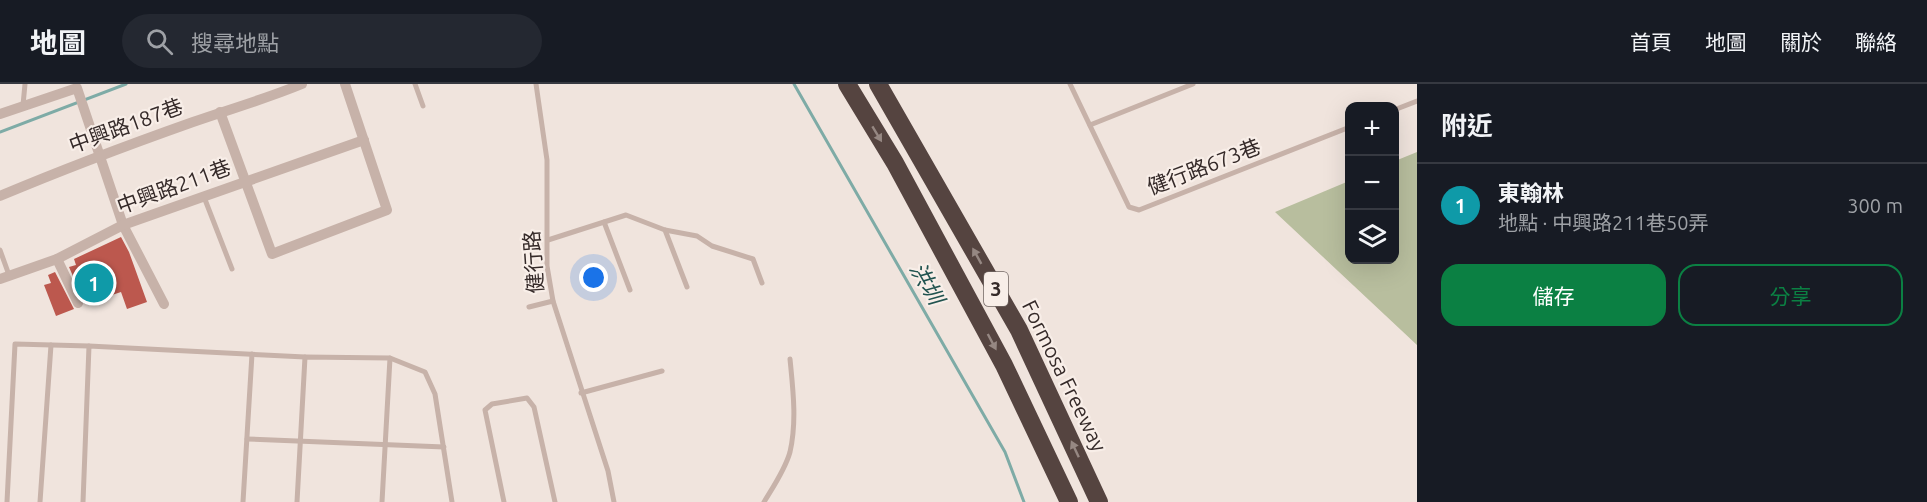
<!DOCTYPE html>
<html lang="zh-TW">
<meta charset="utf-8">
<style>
body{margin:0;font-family:Ubuntu,"Noto Sans TC",sans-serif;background:#242831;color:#f1f3f6}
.controls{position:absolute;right:18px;top:18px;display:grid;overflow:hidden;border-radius:12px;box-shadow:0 6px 24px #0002}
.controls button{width:54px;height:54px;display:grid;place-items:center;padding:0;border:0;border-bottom:2px solid #363941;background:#171b24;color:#f1f3f6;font:30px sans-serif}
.you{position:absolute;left:594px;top:194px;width:21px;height:21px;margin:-15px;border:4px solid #fff;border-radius:50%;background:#1a73e8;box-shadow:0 0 0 9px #1a73e833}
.badge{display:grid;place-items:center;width:39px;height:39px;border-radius:50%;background:#0b8043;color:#fff;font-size:20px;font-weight:700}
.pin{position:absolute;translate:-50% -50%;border:3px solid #fff;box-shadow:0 2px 6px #0006}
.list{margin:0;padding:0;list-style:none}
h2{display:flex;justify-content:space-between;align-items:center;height:78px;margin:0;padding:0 24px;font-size:26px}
h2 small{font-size:20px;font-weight:400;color:#9ea1a6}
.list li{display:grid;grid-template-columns:39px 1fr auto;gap:18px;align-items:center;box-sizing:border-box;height:84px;padding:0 24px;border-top:2px solid #363941}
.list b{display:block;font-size:22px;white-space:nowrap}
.list p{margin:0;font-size:20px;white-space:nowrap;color:#9ea1a6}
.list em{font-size:20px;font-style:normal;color:#9ea1a6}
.actions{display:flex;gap:12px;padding:18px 24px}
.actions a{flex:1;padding:14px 0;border:2px solid #0b8043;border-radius:18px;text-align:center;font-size:21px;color:#0b8043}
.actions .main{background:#0b8043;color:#fff}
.icon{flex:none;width:33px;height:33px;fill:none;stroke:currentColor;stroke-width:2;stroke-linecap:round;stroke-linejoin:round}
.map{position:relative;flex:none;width:1417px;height:418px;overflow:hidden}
header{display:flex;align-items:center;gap:36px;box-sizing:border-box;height:84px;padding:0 30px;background:#171b24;border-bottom:2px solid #363941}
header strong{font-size:28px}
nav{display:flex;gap:33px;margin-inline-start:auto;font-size:21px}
.search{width:420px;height:54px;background:#242831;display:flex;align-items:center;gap:15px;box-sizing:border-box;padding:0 21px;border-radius:33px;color:#9ea1a6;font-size:22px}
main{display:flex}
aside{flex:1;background:#171b24}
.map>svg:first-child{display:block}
.green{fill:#b8be9e}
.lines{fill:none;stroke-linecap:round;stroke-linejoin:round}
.stream{stroke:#7eaba6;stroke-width:3}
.building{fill:#bc584e}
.lane{stroke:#c7b2a9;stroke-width:5}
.street{stroke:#c7b2a9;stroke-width:10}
.highway{stroke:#554440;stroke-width:18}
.oneway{fill:#968883}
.labels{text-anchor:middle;stroke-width:4.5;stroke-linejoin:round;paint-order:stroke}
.shield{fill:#f8eee8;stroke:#706562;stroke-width:1.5}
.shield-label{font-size:20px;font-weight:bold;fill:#352a29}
.street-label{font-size:21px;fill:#352a29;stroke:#f8eee8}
.water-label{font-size:22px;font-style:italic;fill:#21534f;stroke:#f8eee8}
</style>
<header>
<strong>地圖</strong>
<div class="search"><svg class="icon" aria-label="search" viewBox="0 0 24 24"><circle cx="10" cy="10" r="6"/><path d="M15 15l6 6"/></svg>搜尋地點</div>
<nav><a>首頁</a><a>地圖</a><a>關於</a><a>聯絡</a></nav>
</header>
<main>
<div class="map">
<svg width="1417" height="418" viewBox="0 0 1417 418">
<rect width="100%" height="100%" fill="#f0e4dd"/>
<path class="green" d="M1417,68v193l-142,-133 74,-31 1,79h44l1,-99z"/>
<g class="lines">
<g class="stream">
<path d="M794,0l211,368 19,50"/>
<path d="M0,48l126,-48"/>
</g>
</g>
<g class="building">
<path d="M121,153l8,15 18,50 -20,7 -6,-17 -36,12 -16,-37 7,-2 -2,-6z"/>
<path d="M55,188l19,37 -18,7 -12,-31 7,-2 -3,-8z"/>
</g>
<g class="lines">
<g class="lane">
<path d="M415,0l8,22"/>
<path d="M536,0l11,76v106l6,35 55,170 6,31"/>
<path d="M1070,0l59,123 10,3 211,-83"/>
<path d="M23,21l2,-21"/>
<path d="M1394,26l23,-9"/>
<path d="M1090,41l103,-41"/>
<path d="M204,113l28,72"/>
<path d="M604,138l26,68"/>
<path d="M665,146l22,57"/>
<path d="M548,156l78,-25 39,15 32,6 15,10 41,13 9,24"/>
<path d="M0,166l9,25"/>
<path d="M529,223l24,-6"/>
<path d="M390,274l35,14 10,22 17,108"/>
<path d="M581,309l81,-22"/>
<path d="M247,355l197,8"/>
<path d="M7,418l8,-158 74,2"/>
<path d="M40,418l11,-157"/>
<path d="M83,418l6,-156 216,11"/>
<path d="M243,418l9,-148"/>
<path d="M297,418l8,-145 85,1 -8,144"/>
<path d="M504,418l-19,-92 7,-6 35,-6 7,9 21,95"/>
<path d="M764,418c9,-15 21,-32 26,-50 7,-31 3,-62 0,-93"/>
</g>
<g class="street">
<path d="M220,28l52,142 115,-44 -42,-126"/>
<path d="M0,30l77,-26 46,137 41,79"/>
<path d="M0,112c64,-27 128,-51 193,-74 37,-13 73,-23 109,-38"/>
<path d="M57,175l21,44"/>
<path d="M0,195l57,-20 66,-34 241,-85"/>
</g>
<g class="highway">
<path d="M847,0l48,79 109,202 65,137"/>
<path d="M878,0l141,246 80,172"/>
</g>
</g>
<defs><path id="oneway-solid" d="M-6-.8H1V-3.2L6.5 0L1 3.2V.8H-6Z" transform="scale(1.5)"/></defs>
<g class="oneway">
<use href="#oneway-solid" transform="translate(877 50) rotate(59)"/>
<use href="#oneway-solid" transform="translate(977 172) rotate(-119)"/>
<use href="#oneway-solid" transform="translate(992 258) rotate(62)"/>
<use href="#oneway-solid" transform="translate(1075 365) rotate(-115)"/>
</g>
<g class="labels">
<rect class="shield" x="984" y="188" width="24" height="34" rx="4.5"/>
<g class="shield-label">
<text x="996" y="212">3</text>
</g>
<g class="street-label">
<text transform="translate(126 42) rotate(-20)" y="7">中興路187巷</text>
<text transform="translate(1204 83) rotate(-21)" y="7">健行路673巷</text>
<text transform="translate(174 103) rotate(-20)" y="7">中興路211巷</text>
<text transform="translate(534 178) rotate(-94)" y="7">健行路</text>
<text transform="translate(1064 292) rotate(64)" y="7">Formosa Freeway</text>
</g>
<g class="water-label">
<text transform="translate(927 199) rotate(60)" y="8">洪圳</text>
</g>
</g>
</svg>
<div class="controls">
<button>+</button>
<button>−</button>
<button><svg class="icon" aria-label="layers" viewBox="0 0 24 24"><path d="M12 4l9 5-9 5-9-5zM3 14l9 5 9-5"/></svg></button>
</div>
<div class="you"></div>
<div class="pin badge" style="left:94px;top:199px;background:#0f9aa8">1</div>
</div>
<aside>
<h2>附近<small></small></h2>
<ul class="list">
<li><span class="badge" style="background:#0f9aa8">1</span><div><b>東翰林</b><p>地點 · 中興路211巷50弄</p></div><em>300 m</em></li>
</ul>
<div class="actions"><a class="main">儲存</a><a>分享</a></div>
</aside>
</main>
